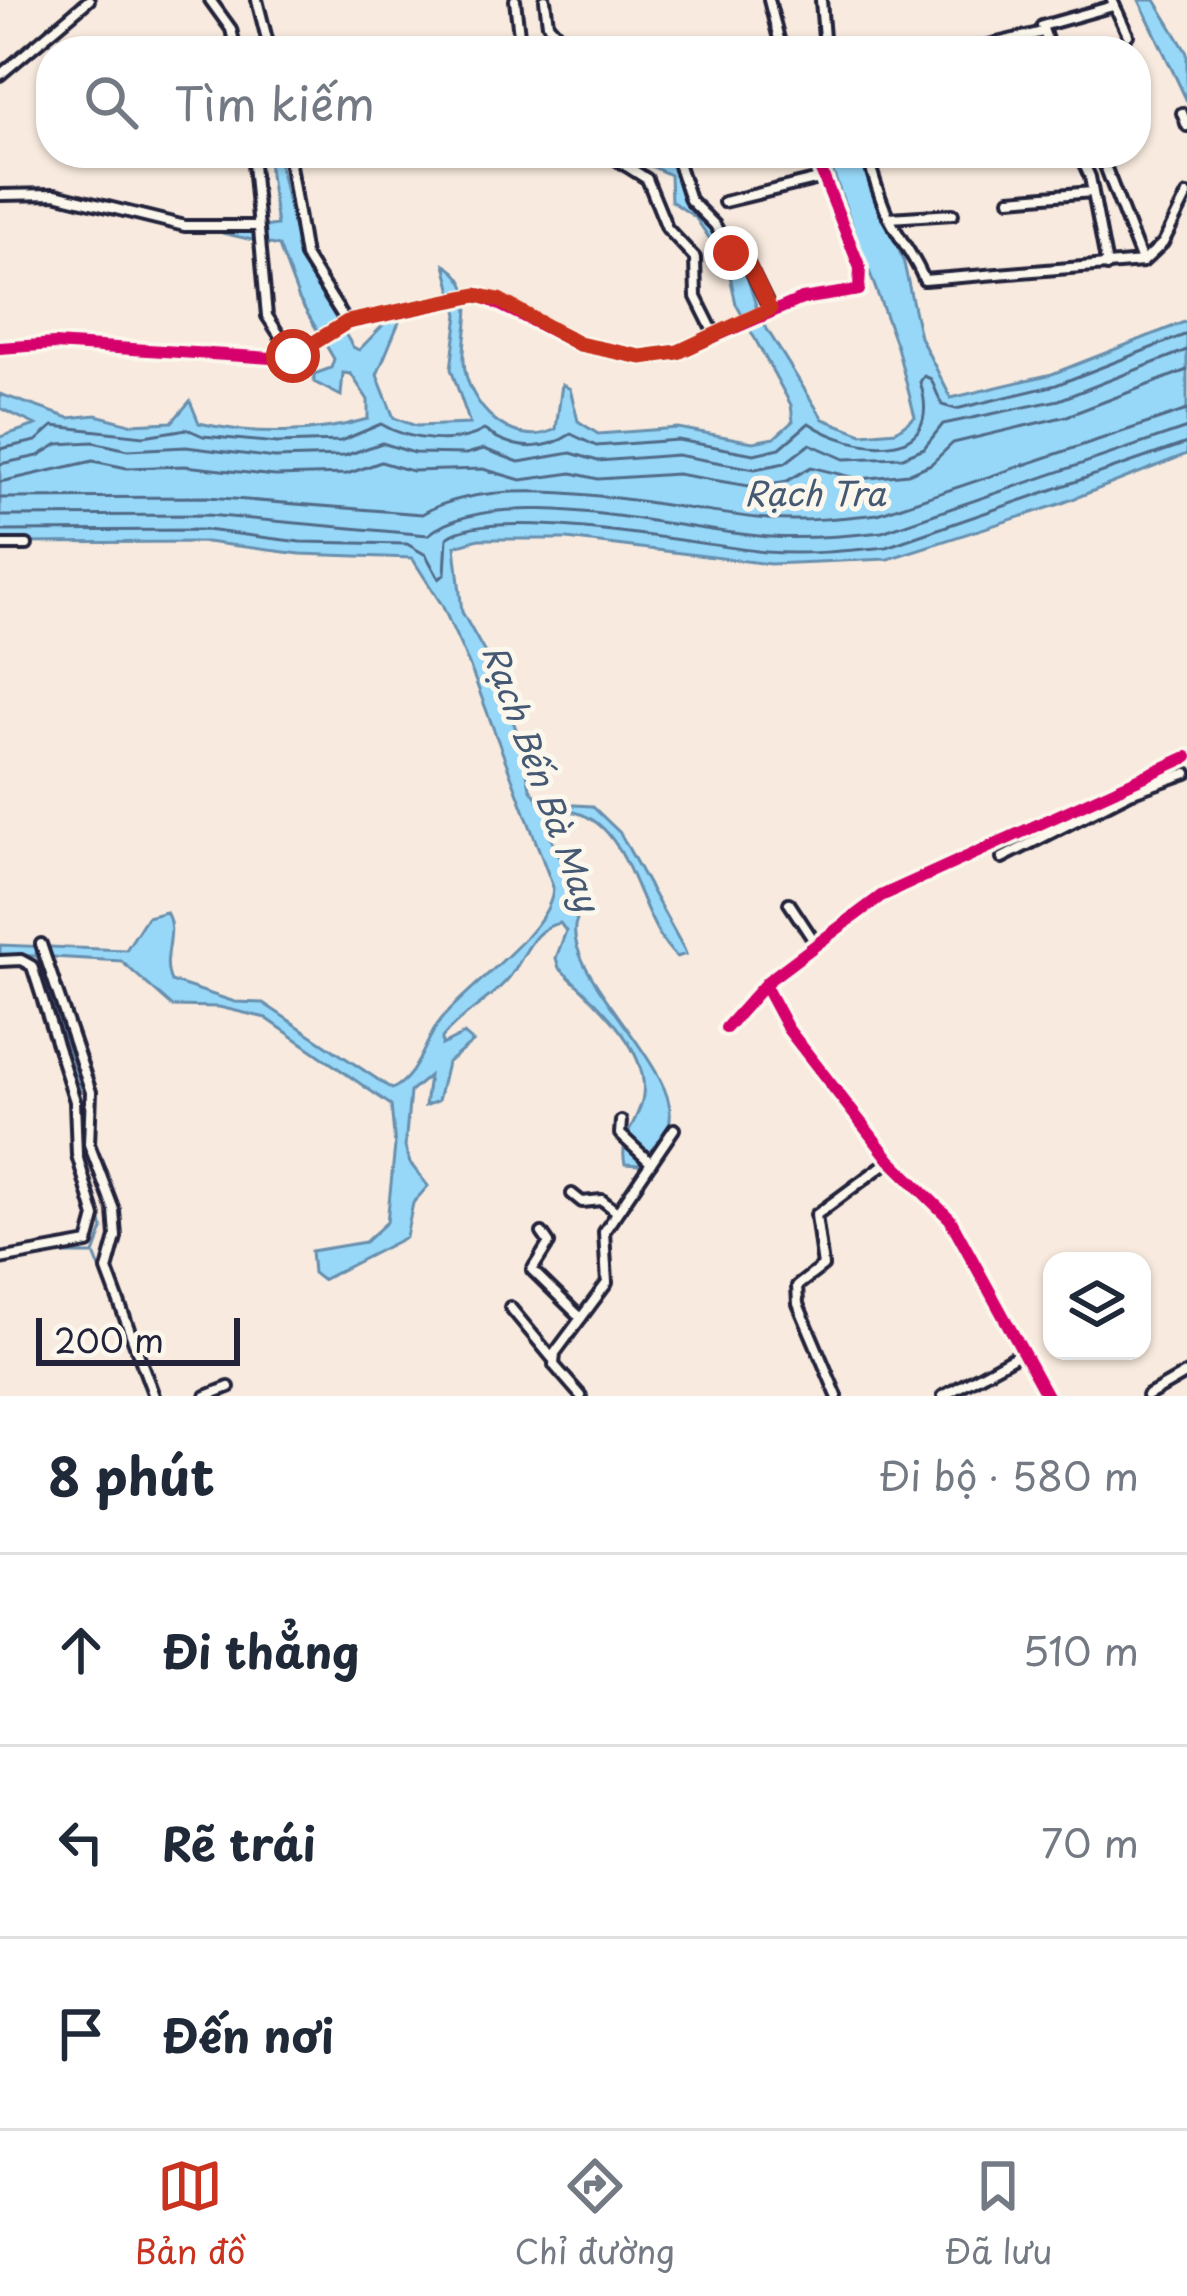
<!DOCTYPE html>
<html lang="vi">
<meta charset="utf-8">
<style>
body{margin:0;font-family:"Playpen Sans",sans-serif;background:#f6f6f7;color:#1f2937}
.controls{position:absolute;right:36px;bottom:36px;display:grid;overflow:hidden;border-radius:24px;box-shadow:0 3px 9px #0004}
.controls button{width:108px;height:108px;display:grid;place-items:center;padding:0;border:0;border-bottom:3px solid #e0e1e3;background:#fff;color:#1f2937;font:60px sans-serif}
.scale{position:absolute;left:36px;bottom:30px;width:204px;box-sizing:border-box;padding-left:12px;border:6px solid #22223b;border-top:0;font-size:33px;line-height:42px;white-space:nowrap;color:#22223b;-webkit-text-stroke:9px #fbf7ec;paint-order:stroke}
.stop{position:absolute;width:36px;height:36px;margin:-27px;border:9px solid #c8321e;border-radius:50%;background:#fff}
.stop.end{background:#c8321e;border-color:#fff;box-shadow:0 3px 12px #0008}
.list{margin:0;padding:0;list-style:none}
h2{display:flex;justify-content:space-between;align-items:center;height:156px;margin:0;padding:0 48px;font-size:51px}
h2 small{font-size:39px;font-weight:400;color:#747a83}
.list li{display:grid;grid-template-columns:78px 1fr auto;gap:36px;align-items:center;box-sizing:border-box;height:192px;padding:0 48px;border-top:3px solid #e0e1e3}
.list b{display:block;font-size:45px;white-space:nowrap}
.list em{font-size:39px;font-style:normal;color:#747a83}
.icon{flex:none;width:66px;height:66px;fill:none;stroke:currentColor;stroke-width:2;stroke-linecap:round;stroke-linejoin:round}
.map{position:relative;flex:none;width:1187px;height:1396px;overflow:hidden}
.search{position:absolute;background:#fff;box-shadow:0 3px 9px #0004;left:36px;right:36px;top:36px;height:132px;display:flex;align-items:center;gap:30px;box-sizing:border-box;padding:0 42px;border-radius:48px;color:#747a83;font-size:45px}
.sheet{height:732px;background:#fff}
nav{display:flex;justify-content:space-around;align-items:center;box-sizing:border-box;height:168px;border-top:3px solid #e0e1e3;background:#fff;font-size:33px;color:#747a83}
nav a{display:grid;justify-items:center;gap:6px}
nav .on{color:#c8321e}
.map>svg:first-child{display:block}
.water{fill:#97d8f9;stroke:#688fad;stroke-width:3}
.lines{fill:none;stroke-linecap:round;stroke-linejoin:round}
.shore{stroke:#516b87;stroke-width:3}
.stream{stroke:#688fad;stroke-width:3}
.minor-casing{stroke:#22223b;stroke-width:16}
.minor{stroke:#fbf7ec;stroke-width:8}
.cycleway-casing{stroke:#fbf7ec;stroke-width:20}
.cycleway{stroke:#d6006c;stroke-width:12}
.route{stroke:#c8321e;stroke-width:15}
.labels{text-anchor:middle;stroke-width:10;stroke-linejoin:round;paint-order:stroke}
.water-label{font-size:33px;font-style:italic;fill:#455974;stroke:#fbf7ec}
</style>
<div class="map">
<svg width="1187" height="1396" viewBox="0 0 1187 1396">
<rect width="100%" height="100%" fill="#f8eade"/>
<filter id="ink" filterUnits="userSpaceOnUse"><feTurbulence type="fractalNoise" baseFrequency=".00833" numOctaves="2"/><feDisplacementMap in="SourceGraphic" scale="24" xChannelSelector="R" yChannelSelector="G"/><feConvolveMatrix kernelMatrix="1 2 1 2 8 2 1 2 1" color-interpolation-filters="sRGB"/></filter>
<g filter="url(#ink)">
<g class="water">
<path d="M1139,0h16l32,53v48z"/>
<path d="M267,153h10l24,107 52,87 6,3 31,-32 12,-3 -25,60 17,43 22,8 54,-2 -19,-55 7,-55 -13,-49c38,22 17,62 19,96 2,44 49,90 92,68l6,-45 8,5 8,32 20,13 80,-6 75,14 21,-4 19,-17 -2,-16 -55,-101 -8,-38 -33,-49 -24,-16 -1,-26 -47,-22 49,3 15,45 56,63 17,54 63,101 39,15 34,-3 19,-14 -18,-70 -71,-194h37l13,47 27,59 17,78 31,61 101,-24 135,-53v133l-127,50 -172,55 -118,5 -203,-25h-88l-24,7 7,66 33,59 26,72 9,45 10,15 52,3 28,27 64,116 2,5 -9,3c-41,-36 -44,-137 -108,-146l-17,7 -4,14 22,46v36l7,5c-22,51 113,154 91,209 -5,13 -21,27 -30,37l-13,-1c-6,-25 11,-40 17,-63 12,-51 -50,-102 -83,-133l-3,-10 10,-27 -6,-8c-29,5 -35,36 -52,56 -19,22 -47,35 -66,59v7l22,-11 9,8 -26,21 -9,38 -13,5 4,-30 -19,16 -5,55 5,16 18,23 -15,17 -7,34 -84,43 -9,-7 -2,-22 54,-9 22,-20 8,-76 -4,-41 -125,-87 -47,-11 -47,-1 -51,-45 -121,-7v-9l126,5 21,-33 19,-5c13,21 -6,46 5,69l64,21 28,1 129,86c26,-12 32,-47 48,-68 24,-33 114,-91 113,-134l-82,-218 -29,-64 -30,-47 -112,-4 -94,-12 -206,1v-106l36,-12 -36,-17v-14l69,24 27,-3 34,9 42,-2 18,-21 9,22c56,13 116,11 169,-4v-19l-17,-26 -8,-1 -2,23 -27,-14v-8l17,-6 3,-9 -35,-60 -20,-53 -57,-13 55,-8z"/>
</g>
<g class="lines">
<g class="shore">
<path d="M0,449l36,-8 17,-15 91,10 43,-7 16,7 74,7 64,-2 40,-17c28,17 76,22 103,6 29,20 58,23 87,4l25,12 82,-6 76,14 26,-6 29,-25c44,30 137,42 111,-41l4,-6 7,3 11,26 14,4 100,-24 131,-51"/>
<path d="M0,464l38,-8 20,-12 35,-2 35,8 58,-3 89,11 69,-2 38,-13 32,10 52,1 18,-5 35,13 52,-9 27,8 79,-6 78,14 30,-6 25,-19 34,15 59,-2 21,-9 19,-24 116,-24 128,-50"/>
<path d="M0,482l93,-21 34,7 58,-2 90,10 72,-2 34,-12 31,9 71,-2 38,11 51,-7 26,6 79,-5 78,13 32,-6 24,-14 49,12 48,-5 23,-10 22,-21 114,-27 120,-46"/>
<path d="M0,498l208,-1 214,17c81,-49 252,-3 345,5 37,3 75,-1 111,-5l309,-104"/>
<path d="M0,516l207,-1 221,20c71,-56 254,-3 343,2 37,2 75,-1 111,-5l305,-104"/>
<path d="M0,531l206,-1 94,12 107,2 19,11 13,24 6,-5 2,-36c45,-35 256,8 319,14 39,3 80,-1 120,-5l301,-104"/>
</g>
<g class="stream">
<path d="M95,1256l39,97"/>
<path d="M0,1265l53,-11h41l9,-25 -20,-76 -4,-72 -43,-128"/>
</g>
<g class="minor-casing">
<g id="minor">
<path d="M210,0l21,29 5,22"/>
<path d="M257,0l13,51"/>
<path d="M515,0l4,35 12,16"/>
<path d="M545,0l3,24 24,27"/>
<path d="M769,0l13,51"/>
<path d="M821,0l4,51"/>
<path d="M1112,0l16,35"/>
<path d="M963,51l80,-19"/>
<path d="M1051,51l-9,-25 71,-20"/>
<path d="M0,75l89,-75"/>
<path d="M1182,113l5,13"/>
<path d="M252,153l15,163 26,40"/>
<path d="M288,153l17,103 42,67"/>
<path d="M606,153l41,26 20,49 28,30 1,39 19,38"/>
<path d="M675,153l15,47 25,25 16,28 17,11 22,45"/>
<path d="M866,153c7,20 12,42 22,63 11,23 28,42 36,64l219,-18 20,-19 24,-48"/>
<path d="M1079,153l11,24 17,89"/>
<path d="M1100,153l42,108"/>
<path d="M0,195l55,-1 130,32h73"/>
<path d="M1010,199l82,-7"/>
<path d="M724,202l99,-24"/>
<path d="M889,218l64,-4"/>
<path d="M0,348l54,-4 233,15 60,-36 133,-28 99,49 62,13 37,-5 124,-53 57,-9 1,-22 -46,-115"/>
<path d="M0,545h27"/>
<path d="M1002,858l128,-65 57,-20"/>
<path d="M789,903l27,41"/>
<path d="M41,944l50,148 -2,52 25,66 2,27 -9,33 47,126"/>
<path d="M0,961l21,-1 11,6 43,135 2,54 18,62 -7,26 -88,16"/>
<path d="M765,986l23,43 102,131 60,59 97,177"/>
<path d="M726,1028l42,-47 113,-85 306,-139"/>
<path d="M621,1121l-1,13 31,29"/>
<path d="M572,1194l10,8 20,-2 15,12"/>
<path d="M542,1233l7,10 -17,27 49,48"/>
<path d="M510,1307l42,51"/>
<path d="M206,1396l23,-9"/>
<path d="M581,1396l-27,-31 1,-12 52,-70 -3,-51 70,-103"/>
<path d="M837,1396l-39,-92 -1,-18 26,-20 -7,-51 74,-55"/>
<path d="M943,1396l80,-44"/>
<path d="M1147,1396l40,-23"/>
</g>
</g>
<use href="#minor" class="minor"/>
<g class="cycleway-casing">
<g id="cycleway">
<path d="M0,348l54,-4 233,15 60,-36 133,-28 99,49 62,13 37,-5 124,-53 57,-9 1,-22 -46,-115"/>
<path d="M765,986l23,43 102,131 60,59 97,177"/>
<path d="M726,1028l42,-47 113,-85 306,-139"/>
</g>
</g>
<use href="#cycleway" class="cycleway"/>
</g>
</g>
<g class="lines" filter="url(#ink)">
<path class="route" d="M293,356l54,-34 129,-27 23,5 80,44 62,13 37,-5 92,-43 -22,-46 -17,-10"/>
</g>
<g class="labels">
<g class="water-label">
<text x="815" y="506">Rạch Tra</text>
<text transform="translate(541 778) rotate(70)" y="12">Rạch Bến Bà May</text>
</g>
</g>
</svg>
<div class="controls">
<button><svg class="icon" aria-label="layers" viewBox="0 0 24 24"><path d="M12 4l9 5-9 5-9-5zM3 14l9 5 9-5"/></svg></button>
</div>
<div class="scale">200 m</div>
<div class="stop" style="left:293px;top:356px"></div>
<div class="stop end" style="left:731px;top:253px"></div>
<div class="search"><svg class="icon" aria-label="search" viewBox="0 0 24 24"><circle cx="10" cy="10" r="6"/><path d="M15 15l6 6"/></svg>Tìm kiếm</div>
</div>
<section class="sheet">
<h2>8 phút<small>Đi bộ · 580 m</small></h2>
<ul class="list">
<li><svg class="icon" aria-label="ahead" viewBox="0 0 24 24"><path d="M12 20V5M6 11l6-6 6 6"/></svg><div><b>Đi thẳng</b></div><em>510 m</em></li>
<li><svg class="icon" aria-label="left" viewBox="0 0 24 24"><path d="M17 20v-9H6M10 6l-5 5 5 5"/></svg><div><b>Rẽ trái</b></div><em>70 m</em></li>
<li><svg class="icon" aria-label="arrive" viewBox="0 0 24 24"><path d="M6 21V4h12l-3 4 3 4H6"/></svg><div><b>Đến nơi</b></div></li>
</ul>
</section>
<nav>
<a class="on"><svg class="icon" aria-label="map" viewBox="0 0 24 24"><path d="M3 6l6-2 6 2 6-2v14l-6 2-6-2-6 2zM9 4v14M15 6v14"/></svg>Bản đồ</a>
<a><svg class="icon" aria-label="directions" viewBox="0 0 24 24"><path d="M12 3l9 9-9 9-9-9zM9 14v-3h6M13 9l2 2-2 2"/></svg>Chỉ đường</a>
<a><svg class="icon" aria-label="saved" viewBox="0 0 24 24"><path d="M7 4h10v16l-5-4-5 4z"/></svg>Đã lưu</a>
</nav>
